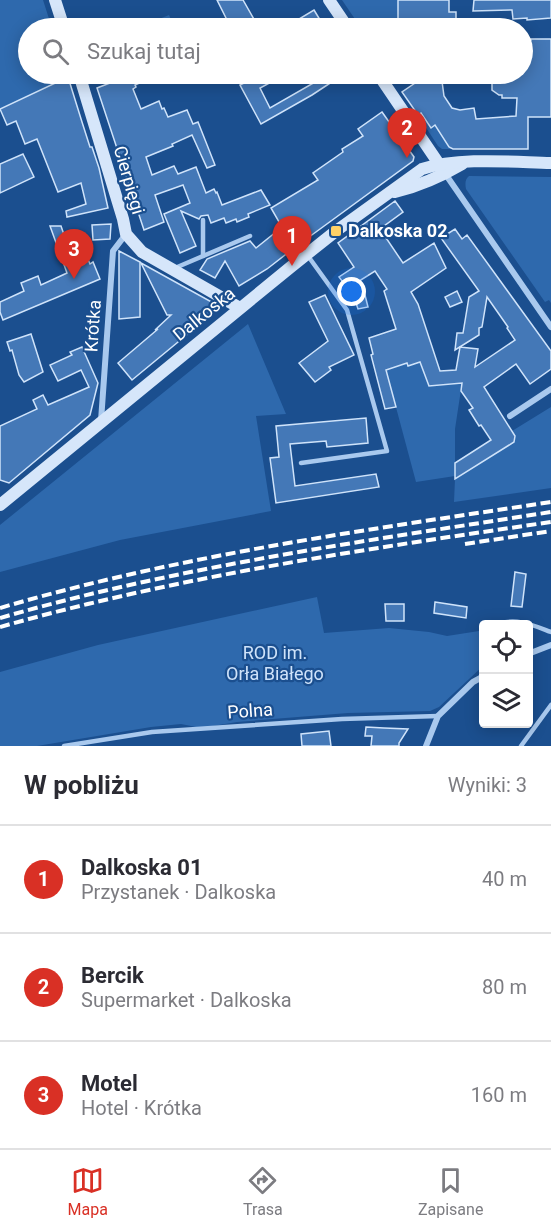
<!DOCTYPE html>
<html lang="pl">
<meta charset="utf-8">
<style>
body{margin:0;font-family:Roboto,sans-serif;background:#f7f7f7;color:#2b2b33}
.controls{position:absolute;right:18px;bottom:18px;display:grid;overflow:hidden;border-radius:6px;box-shadow:0 3px 15px #0003}
.controls button{width:54px;height:54px;display:grid;place-items:center;padding:0;border:0;border-bottom:2px solid #e1e1e2;background:#fff;color:#2b2b33;font:30px sans-serif}
.you{position:absolute;left:352px;top:292px;width:21px;height:21px;margin:-15px;border:4px solid #fff;border-radius:50%;background:#1a73e8;box-shadow:0 0 0 9px #1a73e833}
.badge{display:grid;place-items:center;width:39px;height:39px;border-radius:50%;background:#d93025;color:#fff;font-size:20px;font-weight:700}
.pin{position:absolute;translate:-50% -50px;filter:drop-shadow(0 2px 3px #0008)}
.pin::after{content:'';position:absolute;top:32px;width:21px;height:18px;background:inherit;clip-path:polygon(0 0,100% 0,50% 100%)}
.list{margin:0;padding:0;list-style:none}
h2{display:flex;justify-content:space-between;align-items:center;height:78px;margin:0;padding:0 24px;font-size:26px}
h2 small{font-size:20px;font-weight:400;color:#7c7c81}
.list li{display:grid;grid-template-columns:39px 1fr auto;gap:18px;align-items:center;box-sizing:border-box;height:108px;padding:0 24px;border-top:2px solid #e1e1e2}
.list b{display:block;font-size:22px;white-space:nowrap}
.list p{margin:0;font-size:20px;white-space:nowrap;color:#7c7c81}
.list em{font-size:20px;font-style:normal;color:#7c7c81}
.icon{flex:none;width:33px;height:33px;fill:none;stroke:currentColor;stroke-width:2;stroke-linecap:round;stroke-linejoin:round}
.map{position:relative;flex:none;width:551px;height:746px;overflow:hidden}
.search{position:absolute;background:#fff;box-shadow:0 3px 15px #0003;left:18px;right:18px;top:18px;height:66px;display:flex;align-items:center;gap:15px;box-sizing:border-box;padding:0 21px;border-radius:33px;color:#7c7c81;font-size:22px}
.sheet{height:402px;background:#fff}
nav{display:flex;justify-content:space-around;align-items:center;box-sizing:border-box;height:84px;border-top:2px solid #e1e1e2;background:#fff;font-size:16px;color:#7c7c81}
nav a{display:grid;justify-items:center;gap:3px}
nav .on{color:#d93025}
.map>svg:first-child{display:block}
.green{fill:#2e69ad}
.building{fill:#4478b7;stroke:#cfe3fa;stroke-width:1.5}
.lines{fill:none;stroke-linecap:round;stroke-linejoin:round}
.lane{stroke:#a9c9ee;stroke-width:4.5}
.street{stroke:#a9c9ee;stroke-width:6}
.secondary{stroke:#d6e6fa;stroke-width:12}
.rail{stroke:#fff;stroke-width:4;stroke-dasharray:10 4.5;stroke-linecap:butt}
.poi-dot{fill:#ffd166;stroke:#1b4f8f;stroke-width:2}
.labels{text-anchor:middle;stroke-width:4.5;stroke-linejoin:round;paint-order:stroke}
.street-label{font-size:18px;fill:#fff;stroke:#1b4f8f}
.poi-label{font-size:18px;font-weight:bold;fill:#fff;stroke:#1b4f8f;text-anchor:start}
.park-label{font-size:18px;fill:#cfe3fa;stroke:#1b4f8f}
</style>
<div class="map">
<svg width="551" height="746" viewBox="0 0 551 746">
<rect width="100%" height="100%" fill="#1b4f8f"/>
<g class="green">
<path d="M0,0h43l9,28h-24v46h39l1,3 -68,32z"/>
<path d="M342,0h56v28h-37z"/>
<path d="M169,15l6,13h-38z"/>
<path d="M425,118l6,9 4,-2 14,22 4,2h-11l-4,-3 -17,-26z"/>
<path d="M469,176l82,1v126l-2,-3 -4,2 -79,-113c-1,-5 -1,-10 3,-13z"/>
<path d="M248,324l38,90 -30,2 15,95 -151,29 -120,32v-47z"/>
<path d="M420,362l9,24 33,-3 -7,46v47l-39,6 -30,-112 21,-7z"/>
<path d="M551,407v81l-97,14 1,-23 59,-37 1,-6 -3,-5z"/>
<path d="M317,597l7,36 65,-5 40,4 18,4 32,-5 4,24v11l-44,41 -9,4 -82,2 -111,9 -36,6 -20,-4 -30,3 -114,19h-37v-74l98,-27z"/>
</g>
<g class="building">
<path d="M217,0h26l16,28h-28z"/>
<path d="M398,0h51v12h7v16h-29v-3l-29,3z"/>
<path d="M474,0h77v18l-24,2v-2l-14,1 -1,-9 -39,1z"/>
<path d="M314,10l11,18h-41z"/>
<path d="M531,39h20v78h-23v32h-75l-4,-2 -14,-22 -4,3 -10,-15 -3,2 -16,-23 16,-11 -3,-7h26l3,22 8,12 8,2 14,-2 2,11 40,-3 1,-18h-15v-3h-3l-7,-5v-16h30v-7h4l1,-27h4z"/>
<path d="M133,74h7l4,7 -9,4 1,2 -3,2 8,20 18,-8 3,8 2,-1 4,9 19,-7 6,14 5,-2 17,43 -8,3 -15,-33 -20,9 1,2 -27,11 6,18 22,-9 4,8 18,-7 10,26 8,-4 2,4 1,-1 5,13 39,-15 9,15 -22,9 1,3 -12,5 -1,-3 -10,4 -2,-5 -13,5 -3,-8 -7,1 -2,3 -18,-8 15,35 -16,7 -16,-39 26,-11 -7,-18 -28,10 9,27 -20,8 -47,-142z"/>
<path d="M262,74h24l-26,14 10,20 59,-34h15l-32,21 -51,29 -21,-39z"/>
<path d="M68,77l14,45 8,25h2l7,21 9,40 -41,9 -1,-6 20,-7 -5,-21 -23,9 -21,-53 -12,5 -9,-23 -9,4 -7,-16z"/>
<path d="M382,112l32,45 -1,4 -119,87 -27,21 -28,17 -14,-25 -10,17 -15,-8 7,-11 43,-18 6,7 26,-21 -11,-19 47,-28 -5,-7 30,-21 -1,-3 21,-13 -5,-7z"/>
<path d="M23,154l11,23 -34,16v-29z"/>
<path d="M395,201l8,11 -23,17 23,34 31,-20 12,25 -35,24 7,12 22,67 16,-1 4,-23 18,2 -3,18 40,-27 -8,-12 1,-1 -21,-30 -5,30 -3,1v7l-24,15 2,-17h6l6,-36 10,-6 -38,-53 14,-9 7,10 5,-4 84,116v18l-21,15 -14,-20 -32,23 31,49 -1,6 -59,37v-16l36,-23 -10,-15 -2,1 -10,-16 4,-2 -12,-17 1,-8 -33,3 -9,-24 -12,4 -1,-3 -21,7 10,37 -11,2 -14,-54 2,-1 -4,-16 27,-9 -12,-38 3,-2 -12,-18 -19,12 9,12 3,12 -10,2 -4,-12 -15,-20 15,-10 -16,-24z"/>
<path d="M111,224l-1,15 -17,1 -1,-15z"/>
<path d="M50,226h11l10,29 13,-5 6,14 3,-2 7,17 -97,41 -3,-8v-10l24,-11 -3,-8 17,-7 3,9 26,-12z"/>
<path d="M119,251l21,11v55l-21,2z"/>
<path d="M141,263l76,42 1,4 -86,71 -14,-17 40,-34 -3,1 16,-15h-4z"/>
<path d="M457,291l5,11 -12,5 -5,-10z"/>
<path d="M325,295l29,60 -25,12 2,3 -16,12 -16,-19 29,-22 -19,-39z"/>
<path d="M31,334l12,38 -19,10 -5,-7 -7,-25 -2,1 -3,-9z"/>
<path d="M82,347l16,36 -8,32 -81,68 -9,-3v-54l37,-17 -4,-9 10,-5 5,10 41,-18 -8,-17 -23,11 -8,-16 22,-10 -2,-3z"/>
<path d="M366,418l2,25 -41,4 -1,-6 -36,3 5,42 81,-12 3,13 -103,16 -6,-45 9,-1 -3,-31z"/>
<path d="M515,572l11,2 -4,33 -11,-1z"/>
<path d="M435,602l32,5 -1,11 -32,-5z"/>
<path d="M385,604h19v17h-18z"/>
<path d="M366,727l18,1 24,1 -9,14v3h-28l1,-10h-7z"/>
<path d="M329,731l2,15h-29l-1,-12z"/>
</g>
<g class="lines">
<g class="lane">
<path d="M203,256v-36"/>
<path d="M175,268l75,-32"/>
<path d="M301,463l86,-12 -40,-141 -39,-54"/>
<path d="M495,624c23,-6 35,0 56,8"/>
<path d="M483,660h1"/>
<path d="M64,746l88,-14 190,-13 96,-3"/>
<path d="M521,746l30,-41"/>
</g>
<g class="street">
<path d="M444,172l107,155"/>
<path d="M510,416l41,-27"/>
<path d="M101,421l12,-170 13,-17"/>
<path d="M528,654l23,-9"/>
<path d="M426,746l12,-30 35,-34 11,-6"/>
</g>
<g class="secondary">
<path d="M55,0l9,28"/>
<path d="M329,0l19,28"/>
<path d="M79,74l44,145 3,15 16,18 98,56"/>
<path d="M378,74l61,90"/>
<path d="M395,192c24,-6 45,-15 67,-28"/>
<path d="M0,505l292,-239 44,-35 86,-62c38,-12 89,-7 129,-6"/>
</g>
<g class="rail">
<path d="M465,544l86,-13"/>
<path d="M0,608c180,-53 366,-78 551,-106"/>
<path d="M0,618c180,-52 366,-77 551,-106"/>
<path d="M0,627c180,-51 366,-78 551,-105"/>
</g>
</g>
<rect class="poi-dot" x="330" y="225" width="12" height="12" rx="3"/>
<g class="labels">
<g class="street-label">
<text transform="translate(129 180) rotate(74)" y="6">Cierpięgi</text>
<text transform="translate(204 314) rotate(-39)" y="6">Dalkoska</text>
<text transform="translate(93 326) rotate(-86)" y="6">Krótka</text>
<text transform="translate(250 711) rotate(-4)" y="6">Polna</text>
</g>
<g class="poi-label">
<text x="348" y="237">Dalkoska 02</text>
</g>
<g class="park-label">
<text x="275" y="659">ROD im.<tspan x="275" dy="21">Orła Białego</tspan></text>
</g>
</g>
</svg>
<div class="controls">
<button><svg class="icon" aria-label="locate" viewBox="0 0 24 24"><circle cx="12" cy="12" r="6"/><path d="M12 2v4M12 18v4M2 12h4M18 12h4"/></svg></button>
<button><svg class="icon" aria-label="layers" viewBox="0 0 24 24"><path d="M12 4l9 5-9 5-9-5zM3 14l9 5 9-5"/></svg></button>
</div>
<div class="you"></div>
<div class="pin badge" style="left:292px;top:266px">1</div>
<div class="pin badge" style="left:407px;top:158px">2</div>
<div class="pin badge" style="left:74px;top:279px">3</div>
<div class="search"><svg class="icon" aria-label="search" viewBox="0 0 24 24"><circle cx="10" cy="10" r="6"/><path d="M15 15l6 6"/></svg>Szukaj tutaj</div>
</div>
<section class="sheet">
<h2>W pobliżu<small>Wyniki: 3</small></h2>
<ul class="list">
<li><span class="badge">1</span><div><b>Dalkoska 01</b><p>Przystanek · Dalkoska</p></div><em>40 m</em></li>
<li><span class="badge">2</span><div><b>Bercik</b><p>Supermarket · Dalkoska</p></div><em>80 m</em></li>
<li><span class="badge">3</span><div><b>Motel</b><p>Hotel · Krótka</p></div><em>160 m</em></li>
</ul>
</section>
<nav>
<a class="on"><svg class="icon" aria-label="map" viewBox="0 0 24 24"><path d="M3 6l6-2 6 2 6-2v14l-6 2-6-2-6 2zM9 4v14M15 6v14"/></svg>Mapa</a>
<a><svg class="icon" aria-label="directions" viewBox="0 0 24 24"><path d="M12 3l9 9-9 9-9-9zM9 14v-3h6M13 9l2 2-2 2"/></svg>Trasa</a>
<a><svg class="icon" aria-label="saved" viewBox="0 0 24 24"><path d="M7 4h10v16l-5-4-5 4z"/></svg>Zapisane</a>
</nav>
